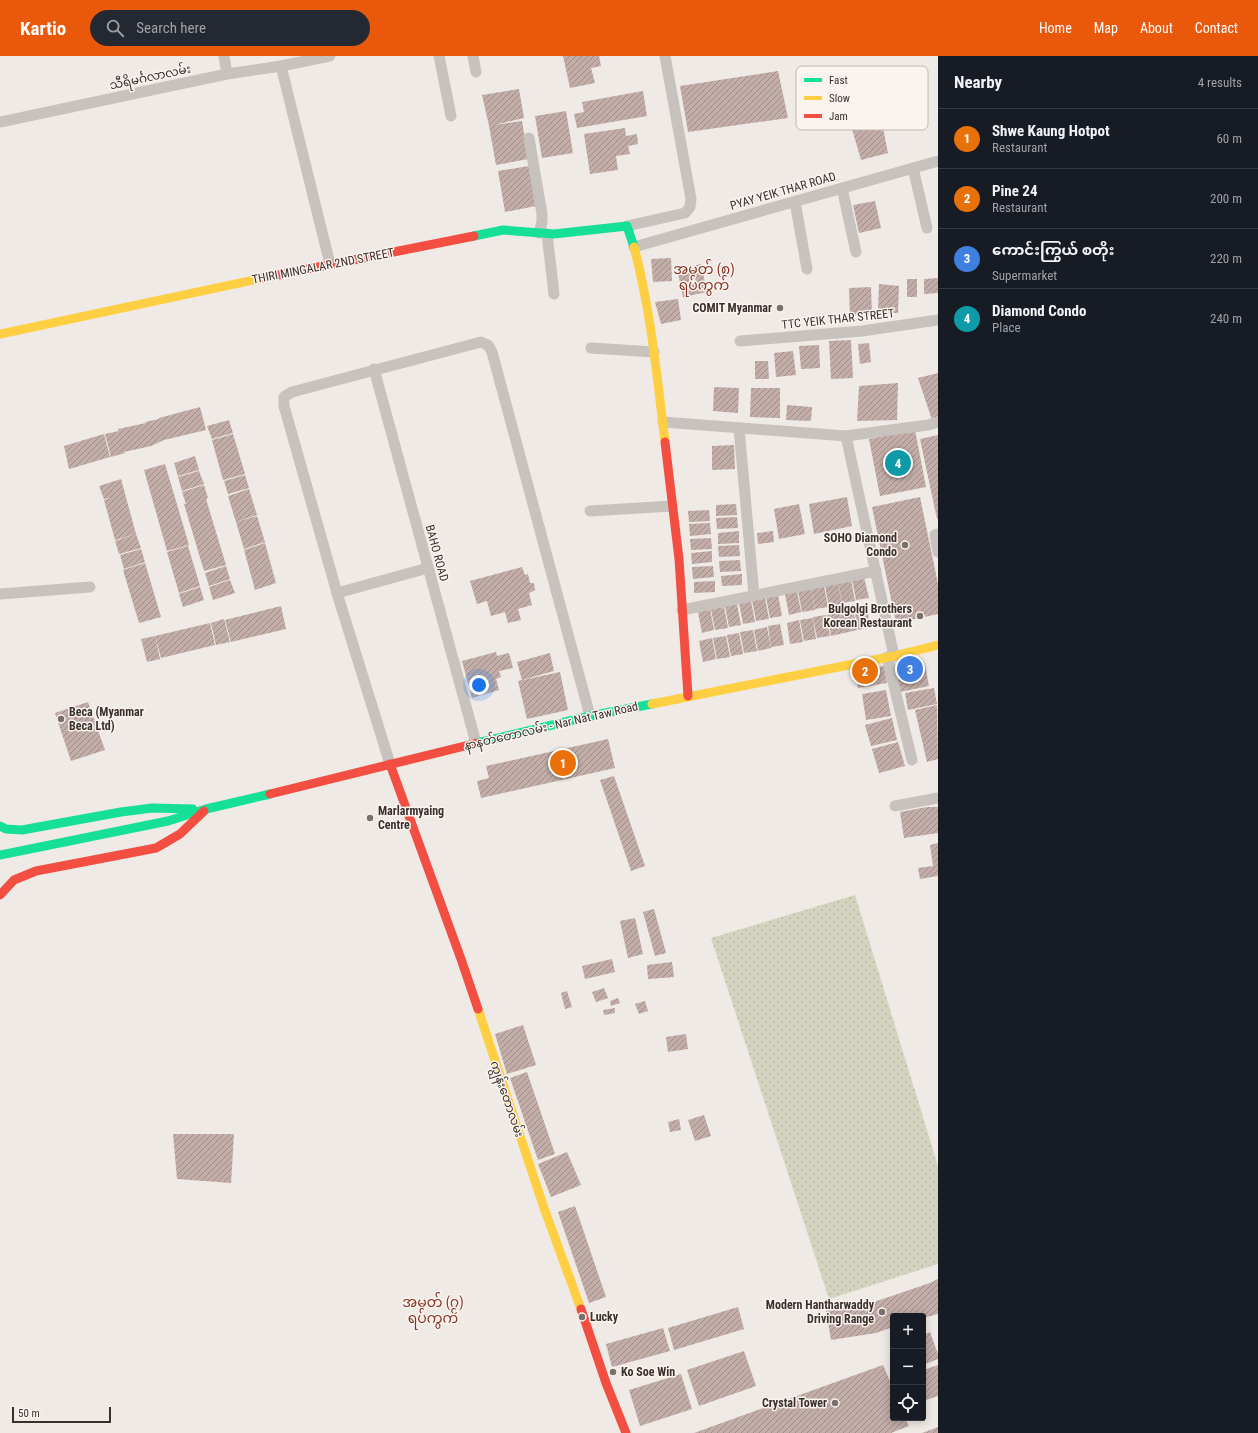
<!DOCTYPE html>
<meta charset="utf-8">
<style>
body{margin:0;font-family:"Roboto Condensed","Noto Sans Myanmar",sans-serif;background:#242831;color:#f1f3f6}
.controls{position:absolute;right:12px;bottom:12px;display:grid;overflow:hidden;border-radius:4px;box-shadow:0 2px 10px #0003}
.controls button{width:36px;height:36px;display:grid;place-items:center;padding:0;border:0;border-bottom:1px solid #363941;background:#171b24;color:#f1f3f6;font:20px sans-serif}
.scale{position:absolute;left:12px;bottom:10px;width:99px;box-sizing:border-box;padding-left:4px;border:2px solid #3a2f2c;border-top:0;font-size:11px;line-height:14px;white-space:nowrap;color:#3a2f2c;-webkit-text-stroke:3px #faf3ee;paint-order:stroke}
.you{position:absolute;left:479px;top:629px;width:14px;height:14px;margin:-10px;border:3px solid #fff;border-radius:50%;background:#1a73e8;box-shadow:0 0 0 6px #1a73e833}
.badge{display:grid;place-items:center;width:26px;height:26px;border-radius:50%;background:#ea580c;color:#fff;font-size:13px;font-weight:700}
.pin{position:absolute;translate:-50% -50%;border:2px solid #fff;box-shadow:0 1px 4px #0006}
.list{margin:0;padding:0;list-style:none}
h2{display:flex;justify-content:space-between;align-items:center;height:52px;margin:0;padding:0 16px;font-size:17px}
h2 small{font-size:13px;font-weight:400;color:#9ea1a6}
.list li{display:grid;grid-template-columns:26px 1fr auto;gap:12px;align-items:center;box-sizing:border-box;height:60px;padding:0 16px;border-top:1px solid #363941}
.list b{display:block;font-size:15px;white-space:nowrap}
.list p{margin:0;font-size:13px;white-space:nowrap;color:#9ea1a6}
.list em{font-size:13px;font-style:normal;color:#9ea1a6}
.icon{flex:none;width:22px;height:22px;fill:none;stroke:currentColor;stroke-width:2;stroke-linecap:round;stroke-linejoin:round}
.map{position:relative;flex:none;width:938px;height:1377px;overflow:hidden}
header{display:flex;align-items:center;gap:24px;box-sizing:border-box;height:56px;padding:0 20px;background:#ea580c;color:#fff}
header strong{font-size:19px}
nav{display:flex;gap:22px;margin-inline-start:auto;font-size:14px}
.search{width:280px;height:36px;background:#242831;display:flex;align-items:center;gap:10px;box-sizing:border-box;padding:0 14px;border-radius:22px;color:#9ea1a6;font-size:15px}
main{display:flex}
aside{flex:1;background:#171b24}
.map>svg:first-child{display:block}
.grass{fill:url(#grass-dots)}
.building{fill:url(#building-hatch)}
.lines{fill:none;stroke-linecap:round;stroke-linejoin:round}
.street{stroke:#c8c2be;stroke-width:11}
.fast{stroke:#16e098;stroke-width:9}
.slow{stroke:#ffcf43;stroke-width:9}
.jam{stroke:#f24e42;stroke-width:9}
.poi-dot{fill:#79706d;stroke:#faf3ee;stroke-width:1.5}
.labels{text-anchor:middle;stroke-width:3;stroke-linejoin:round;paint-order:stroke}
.street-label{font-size:12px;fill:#3a2f2c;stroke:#faf3ee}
.poi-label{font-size:12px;font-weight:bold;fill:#3a2f2c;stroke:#faf3ee;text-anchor:end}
.quarter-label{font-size:14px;fill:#863427;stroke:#faf3ee}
.key{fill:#faf3ee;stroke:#c0b8b4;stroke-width:1}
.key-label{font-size:11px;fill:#3a2f2c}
</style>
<header>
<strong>Kartio</strong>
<div class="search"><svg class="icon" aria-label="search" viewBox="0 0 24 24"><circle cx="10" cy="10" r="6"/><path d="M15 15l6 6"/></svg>Search here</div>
<nav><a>Home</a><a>Map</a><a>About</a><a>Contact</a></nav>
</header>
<main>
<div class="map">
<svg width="938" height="1377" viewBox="0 0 938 1377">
<defs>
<pattern id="grass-dots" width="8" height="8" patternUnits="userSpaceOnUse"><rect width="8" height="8" fill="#d2d4c0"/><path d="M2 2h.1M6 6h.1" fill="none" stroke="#b5b6a5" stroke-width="1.8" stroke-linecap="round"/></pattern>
<pattern id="building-hatch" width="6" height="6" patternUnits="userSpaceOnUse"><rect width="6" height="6" fill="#c2ada8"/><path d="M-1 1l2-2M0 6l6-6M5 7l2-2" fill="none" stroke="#9f8d89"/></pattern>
</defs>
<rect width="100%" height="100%" fill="#efeae5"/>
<path class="grass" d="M855,839l83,271v98l-109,35 -118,-361z"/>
<g class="building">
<path d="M563,0h36l2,10 -10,2 4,15 -25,5z"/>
<path d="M778,15l10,47 -100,14 -8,-46z"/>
<path d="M519,33l5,29 -30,7 28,-4 6,38 -32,6 -7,-39 -7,-31z"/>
<path d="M643,35l4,25 -70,12 -3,-14 10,-2 -2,-10z"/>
<path d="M566,55l7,42 -31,5 -7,-42z"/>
<path d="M881,62l7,35 -27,7 -11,-38z"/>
<path d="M625,72l1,8 11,-2 1,10 -10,2 2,8 -14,2 2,14 -28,4 -6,-40z"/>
<path d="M529,110l7,40 -31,6 -7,-41z"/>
<path d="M875,145l6,27 -22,5 -6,-28z"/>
<path d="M671,202l1,23 -19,1 -2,-23z"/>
<path d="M701,208l6,28 -24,5 -6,-28z"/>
<path d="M938,222v15l-14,1v-15z"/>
<rect x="907" y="223" width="10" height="18"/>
<path d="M879,228l20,2 -1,27 -20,-1z"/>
<path d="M871,231l1,28h-22l-1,-27z"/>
<path d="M678,243l3,21 -20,4 -6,-22z"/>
<path d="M851,284l2,38 -22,1 -2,-38z"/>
<path d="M869,287l2,19 -11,2 -2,-20z"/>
<path d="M819,289l1,23 -19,1 -2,-23z"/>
<path d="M793,295l3,24 -20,2 -2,-24z"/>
<path d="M755,305h13l1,18h-14z"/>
<path d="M938,317v45l-6,2 -14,-42z"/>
<path d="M898,327l-1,37 -40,1 2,-35z"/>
<path d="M714,331l25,1 -1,25 -25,-2z"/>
<path d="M751,332h29v30l-30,-1z"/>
<path d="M787,349l25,2 -1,14 -25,-1z"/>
<path d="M200,351l6,23 -42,10 -13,6 -27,6 1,1 -14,4 -6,-23 14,-3 -1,-2 28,-6 -1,-1 14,-3v-1z"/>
<path d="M229,364l4,13 -21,6 -5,-13z"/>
<path d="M915,374l11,57 -46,9 -11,-57z"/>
<path d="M104,378l6,23 -41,12 -5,-23z"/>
<path d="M233,378l12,40 -22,6 -11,-40z"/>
<path d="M938,379v84h-1l-17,-80z"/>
<path d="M734,389l1,24 -23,1v-24z"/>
<path d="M195,400l4,14 -21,6 -4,-13z"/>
<path d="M165,408l24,81 -22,6 -23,-81z"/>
<path d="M199,415l5,13 -22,7 -4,-14z"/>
<path d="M245,419l4,13 -21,6 -4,-13z"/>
<path d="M121,423l15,55 -21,6 -11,-40 7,-2 -7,1 -5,-13z"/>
<path d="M204,429l4,13 -2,1 20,66 -22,6 -20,-67h2l-4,-12z"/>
<path d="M249,433l8,26 -21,7 -8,-26z"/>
<path d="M847,441l5,29 -38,8 -5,-30z"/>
<path d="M920,441l18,87v30l-42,9 -24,-116z"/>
<path d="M736,448l1,11 -21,1v-11z"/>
<path d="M799,448l6,30 -26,5 -5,-30z"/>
<path d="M709,454l1,11 -21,1 -1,-11z"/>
<path d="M257,460l8,26 -21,7 -8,-27z"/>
<path d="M737,461l1,11 -21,1 -1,-11z"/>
<path d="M710,467l1,11 -21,2 -1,-12z"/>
<path d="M739,475v12l-21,1v-11z"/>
<path d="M773,475l1,11 -16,2 -1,-11z"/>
<path d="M136,478l5,14 -22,6 -4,-13z"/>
<path d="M711,482l1,11 -21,1 -1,-11z"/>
<path d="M265,487l11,40 -21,7 -11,-40z"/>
<path d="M739,489l1,11 -21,1 -1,-11z"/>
<path d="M188,490l12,40 -21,7 -12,-41z"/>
<path d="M141,493l4,13 -21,7 -4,-14z"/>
<path d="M712,495v11l-20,2 -1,-11z"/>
<path d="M740,504l1,11 -21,1 -1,-11z"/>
<path d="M145,507l16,54 -22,6 -16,-53z"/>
<path d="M226,510l4,13 -21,7 -4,-13z"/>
<path d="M713,510l1,11 -21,2 -1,-12z"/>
<path d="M522,511l3,8 3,-1 2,9h4l1,7 -6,3 3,12 -14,4 3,11 -13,3 -3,-11 -14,4 -4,-15 -10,3 -7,-23z"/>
<path d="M742,518v11l-20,1 -1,-10z"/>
<path d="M864,521l5,21 -13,2 -4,-21z"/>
<path d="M230,524l5,13 -22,7 -4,-13z"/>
<path d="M851,524l4,21 -13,2 -4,-21z"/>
<path d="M715,525v11l-21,1v-11z"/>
<path d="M838,527l4,21 -13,3 -4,-21z"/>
<path d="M824,530l4,21 -13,2 -4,-21z"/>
<path d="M200,531l4,13 -21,7 -4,-13z"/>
<path d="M811,532l4,22 -13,2 -4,-21z"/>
<path d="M797,535l4,21 -12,3 -4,-21z"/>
<path d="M778,539l4,21 -12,2 -4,-21z"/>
<path d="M765,542l4,21 -13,2 -4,-21z"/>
<path d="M751,545l4,21 -12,2 -4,-21z"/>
<path d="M737,548l4,21 -12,2 -4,-21z"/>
<path d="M281,550l5,23 -55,13 -6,-22z"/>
<path d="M867,550l3,21 -12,3 -4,-22z"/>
<path d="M724,551l4,21 -13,2 -4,-21z"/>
<path d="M710,553l4,21 -12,3 -4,-21z"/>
<path d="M853,553l4,21 -26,6 -4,-21 13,-3 3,13 -3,-14z"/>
<path d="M826,559l4,21 -13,2 -4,-21z"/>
<path d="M813,562l3,21 -12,2 -4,-21z"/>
<path d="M224,563l6,23 -14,3 -5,-22z"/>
<path d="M799,564l4,22 -13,2 -3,-21z"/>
<path d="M210,567l5,22 -54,13 -6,-22z"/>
<path d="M780,568l4,21 -13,2 -3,-21z"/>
<path d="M767,571l4,21 -13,3 -4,-21z"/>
<path d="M753,574l4,21 -13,2 -4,-21z"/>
<path d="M739,577l4,21 -12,2 -4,-21z"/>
<path d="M155,580l5,23 -13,3 -6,-23z"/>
<path d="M726,580l4,21 -13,2 -4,-21z"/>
<path d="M712,582l4,21 -13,3 -4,-21z"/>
<path d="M496,596l1,4 12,-3 4,15 -14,3 2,6 -5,2 3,11 -27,8 -10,-37z"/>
<path d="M550,597l4,18 -32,9 -5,-18z"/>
<path d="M925,609l4,21 -29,6 -5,-21z"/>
<path d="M884,610l3,17 -29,5 -2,-18z"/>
<path d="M560,616l8,38 -41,9 -9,-38z"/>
<path d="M934,632l3,16 -29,6 -3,-17z"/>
<path d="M886,634l5,26 -25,4 -4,-26z"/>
<path d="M88,646l17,48 -34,11 -16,-48z"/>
<path d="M937,649l1,54 -11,3 -12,-52z"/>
<path d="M892,662l5,22 -26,6 -6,-21z"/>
<path d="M608,683l7,29 -134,30 -4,-17 12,-3 -3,-12z"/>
<path d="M898,686l7,24 -26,7 -7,-24z"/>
<path d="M614,720l31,90 -14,5 -31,-91z"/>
<path d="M927,751h11v26l-34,5 -4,-26z"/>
<path d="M938,787v33l-18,3 -2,-11 15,-2 -3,-21z"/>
<path d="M654,853l12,44 -11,3 -12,-44z"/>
<path d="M635,862l8,36 -15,4 -8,-37z"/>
<path d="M612,903l3,13 -30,7 -3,-13z"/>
<path d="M672,906l2,15 -26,2 -1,-14z"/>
<path d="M604,932l4,10 -12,4 -4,-10z"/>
<path d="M567,935l5,16 -7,2 -4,-16z"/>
<path d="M618,942l2,5 -9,3 -1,-5z"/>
<path d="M645,945l3,10 -9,3 -4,-10z"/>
<path d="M615,952v5l-11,2 -1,-5z"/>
<path d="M523,969l13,40 -29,9 -12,-40z"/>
<path d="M686,978l2,15 -20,3 -2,-15z"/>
<path d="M527,1016l28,82 -17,6 -28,-82z"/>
<path d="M704,1059l7,21 -16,5 -7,-21z"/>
<path d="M679,1063l2,11 -11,2 -2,-10z"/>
<path d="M173,1078h61l-3,49 -54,-4z"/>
<path d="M567,1096l14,33 -30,12 -13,-33z"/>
<path d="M575,1150l31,91 -17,6 -31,-91z"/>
<path d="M938,1223v35l-15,4v-2h-30v11l-17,6 -45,7 -5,-30 39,-5 65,-22z"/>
<path d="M738,1251l6,22 -70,21 -6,-22z"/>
<path d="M663,1272l7,23 -58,16 -6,-23z"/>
<path d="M930,1276l8,22v5l-15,6v-30z"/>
<path d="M744,1295l12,35 -57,20 -12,-36z"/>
<path d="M883,1309l10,23v30h12l4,8 -18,7h-197z"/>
<path d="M938,1309v31l-15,5v-31z"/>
<path d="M681,1318l11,35 -52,17 -11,-36z"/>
<path d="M938,1371v6h-16z"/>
</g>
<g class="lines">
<g class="street">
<path d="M224,0l3,18"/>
<path d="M439,0l12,60"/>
<path d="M473,0l3,16"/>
<path d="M281,10l49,198"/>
<path d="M0,66l227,-48 54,-8 49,-10"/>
<path d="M529,82l13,76v8l-3,11"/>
<path d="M913,112l14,60"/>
<path d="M842,132l14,64"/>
<path d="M795,146l12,67"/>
<path d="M627,170l58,-13 5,-6 1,-8 -26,-143"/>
<path d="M547,178l7,60"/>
<path d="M634,191l304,-86"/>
<path d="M740,285l122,-10 76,-11"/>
<path d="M591,292l63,4"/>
<path d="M374,313l102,374"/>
<path d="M663,366l183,14 82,-11 10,-3"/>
<path d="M739,372l15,167"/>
<path d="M846,380l48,220"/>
<path d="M590,455l82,-5"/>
<path d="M938,478l-3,1 3,17"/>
<path d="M337,537l91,-25"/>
<path d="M0,538l90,-7"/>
<path d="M682,554l194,-39"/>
<path d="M887,601l25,103"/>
<path d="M390,708l-53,-171 -53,-187v-9l8,-5 189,-50 7,3 4,7 98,364"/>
<path d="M895,750l43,-8"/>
</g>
<g class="fast">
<path d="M474,180l29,-6 51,4 73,-8 7,21"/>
<path d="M477,687l113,-27 62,-12"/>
<path d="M0,770l6,3 16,1 99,-18 31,-4 41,1"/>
<path d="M0,799l168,-34 38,-12 64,-15"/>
</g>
<g class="slow">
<path d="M634,191c17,64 23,130 31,195"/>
<path d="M0,278l263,-56"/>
<path d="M652,648l242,-48 44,-11"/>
<path d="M478,953l66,199 37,101"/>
</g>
<g class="jam">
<path d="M263,222l211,-42"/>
<path d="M665,386l14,117 9,137"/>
<path d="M390,708l71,195 17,50"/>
<path d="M270,738l207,-51"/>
<path d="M0,839l14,-15 22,-9 120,-23 24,-14 24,-23"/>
<path d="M581,1253l25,74 20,50"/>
</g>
</g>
<g class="poi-dot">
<circle cx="780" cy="252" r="4"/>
<circle cx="905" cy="489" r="4"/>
<circle cx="920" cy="560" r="4"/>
<circle cx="61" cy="663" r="4"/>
<circle cx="370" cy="762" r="4"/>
<circle cx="882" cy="1256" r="4"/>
<circle cx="582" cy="1261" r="4"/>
<circle cx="613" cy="1316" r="4"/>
<circle cx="835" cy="1347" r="4"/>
</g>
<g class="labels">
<g class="street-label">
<text transform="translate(150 21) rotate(-12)" y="4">သီရိမင်္ဂလာလမ်း</text>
<text transform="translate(783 135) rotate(-16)" y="4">PYAY YEIK THAR ROAD</text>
<text transform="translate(323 210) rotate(-11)" y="4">THIRI MINGALAR 2ND STREET</text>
<text transform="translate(838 263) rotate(-6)" y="4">TTC YEIK THAR STREET</text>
<text transform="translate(437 497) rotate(75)" y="4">BAHO ROAD</text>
<text transform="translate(551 670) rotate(-13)" y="4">နာနတ်တောလမ်း - Nar Nat Taw Road</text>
<text transform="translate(507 1043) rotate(71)" y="4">ကျွန်းတောလမ်း</text>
</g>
<g class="poi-label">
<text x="772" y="256">COMIT Myanmar</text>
<text x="897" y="486">SOHO Diamond<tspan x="897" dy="14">Condo</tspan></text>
<text x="912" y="557">Bulgolgi Brothers<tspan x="912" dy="14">Korean Restaurant</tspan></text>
<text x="69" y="660" text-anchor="start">Beca (Myanmar<tspan x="69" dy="14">Beca Ltd)</tspan></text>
<text x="378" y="759" text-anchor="start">Marlarmyaing<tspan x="378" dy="14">Centre</tspan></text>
<text x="874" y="1253">Modern Hantharwaddy<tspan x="874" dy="14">Driving Range</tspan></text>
<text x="590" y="1265" text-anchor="start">Lucky</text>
<text x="621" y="1320" text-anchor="start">Ko Soe Win</text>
<text x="827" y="1351">Crystal Tower</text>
</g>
<g class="quarter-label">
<text x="704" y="218">အမှတ် (၈)<tspan x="704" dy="16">ရပ်ကွက်</tspan></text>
<text x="433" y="1251">အမှတ် (၇)<tspan x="433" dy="16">ရပ်ကွက်</tspan></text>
</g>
</g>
<rect x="796" y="10" width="132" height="64" rx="6" class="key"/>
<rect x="804" y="22" width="18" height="4" fill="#16e098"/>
<rect x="804" y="40" width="18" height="4" fill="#ffcf43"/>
<rect x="804" y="58" width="18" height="4" fill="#f24e42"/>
<g class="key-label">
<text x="829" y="28">Fast</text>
<text x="829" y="46">Slow</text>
<text x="829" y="64">Jam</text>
</g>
</svg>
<div class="controls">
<button>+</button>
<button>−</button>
<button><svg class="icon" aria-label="locate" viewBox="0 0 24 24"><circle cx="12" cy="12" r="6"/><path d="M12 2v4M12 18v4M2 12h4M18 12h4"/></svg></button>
</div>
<div class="scale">50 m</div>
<div class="you"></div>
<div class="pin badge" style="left:563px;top:707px;background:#e8710a">1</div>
<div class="pin badge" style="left:865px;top:615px;background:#e8710a">2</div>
<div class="pin badge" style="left:910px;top:613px;background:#3f7fe0">3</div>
<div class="pin badge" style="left:898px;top:407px;background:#0f9aa8">4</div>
</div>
<aside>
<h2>Nearby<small>4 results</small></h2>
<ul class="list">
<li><span class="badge" style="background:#e8710a">1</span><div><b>Shwe Kaung Hotpot</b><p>Restaurant</p></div><em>60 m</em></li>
<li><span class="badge" style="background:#e8710a">2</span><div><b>Pine 24</b><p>Restaurant</p></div><em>200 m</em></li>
<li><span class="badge" style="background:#3f7fe0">3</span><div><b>ကောင်းကြွယ် စတိုး</b><p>Supermarket</p></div><em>220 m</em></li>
<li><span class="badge" style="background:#0f9aa8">4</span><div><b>Diamond Condo</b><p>Place</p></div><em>240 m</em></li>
</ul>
</aside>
</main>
